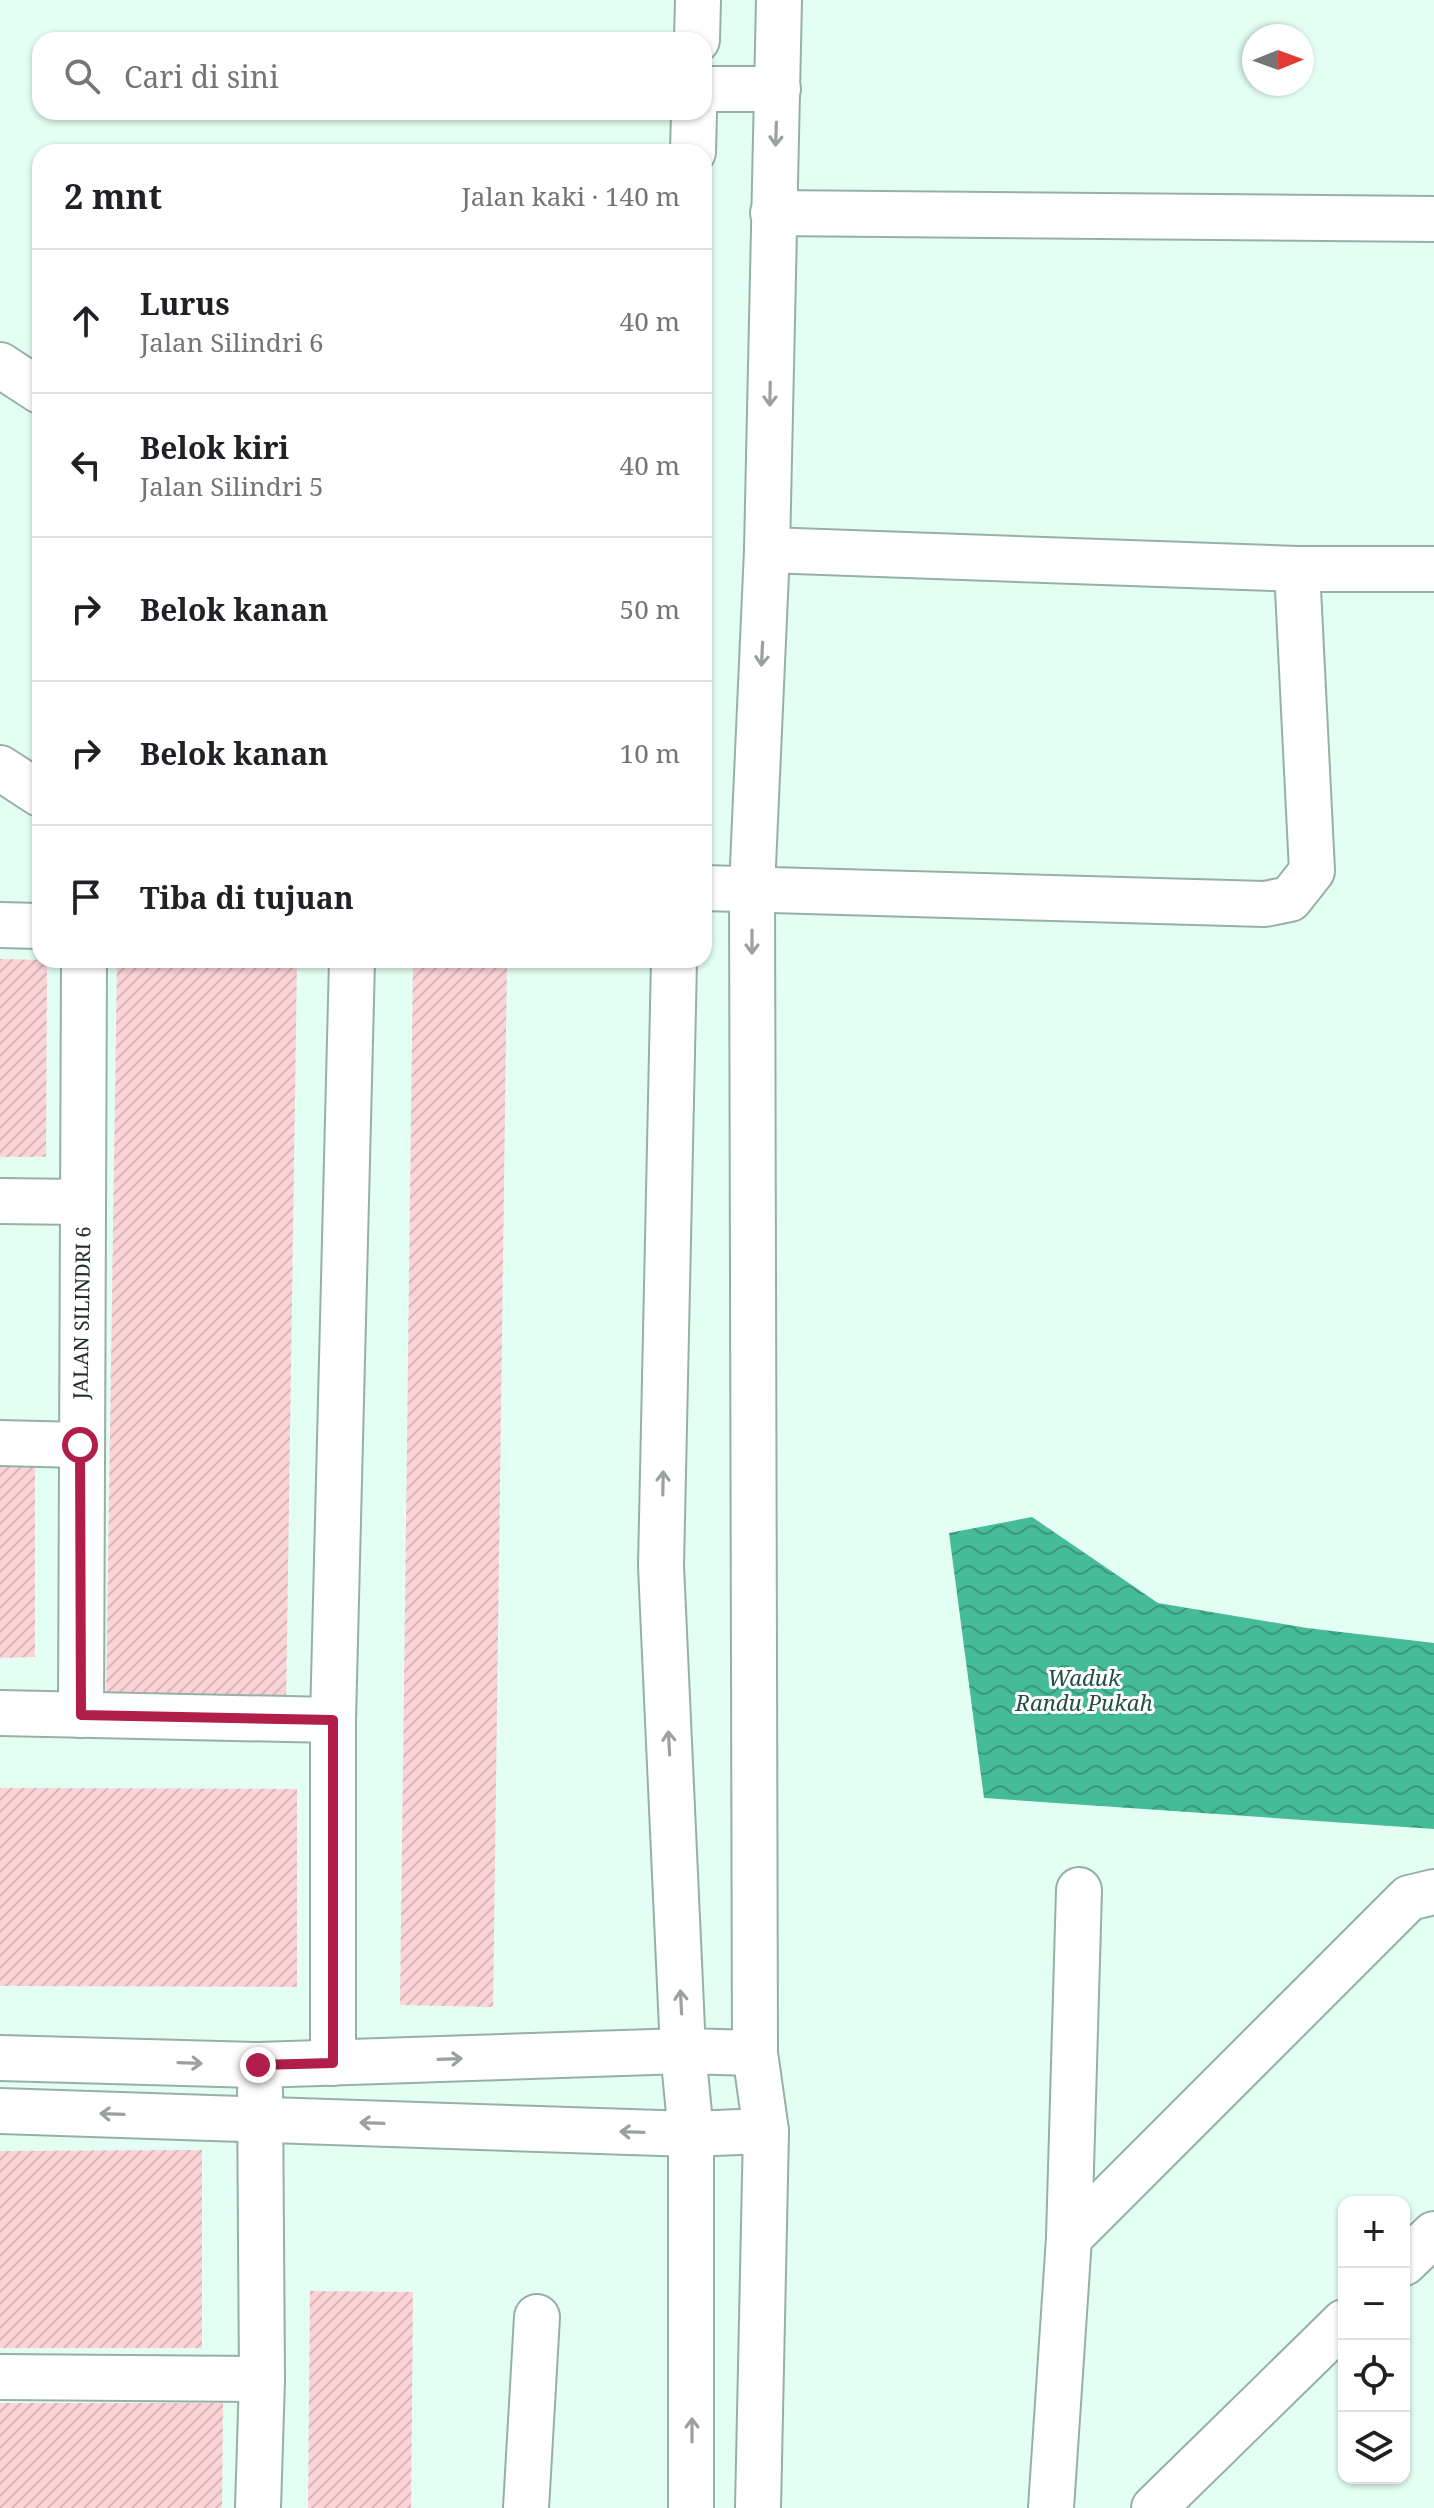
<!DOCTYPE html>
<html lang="id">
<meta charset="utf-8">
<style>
body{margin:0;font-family:"Noto Serif",serif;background:#f2f2f2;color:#202124}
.controls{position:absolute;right:24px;bottom:24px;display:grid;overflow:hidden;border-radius:16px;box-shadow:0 2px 6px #0004}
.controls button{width:72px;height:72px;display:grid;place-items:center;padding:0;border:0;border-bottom:2px solid #e0e0e0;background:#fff;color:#202124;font:40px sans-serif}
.compass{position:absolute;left:1242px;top:24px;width:72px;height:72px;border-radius:50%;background:#fff;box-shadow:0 2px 6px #0004;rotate:89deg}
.stop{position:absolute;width:24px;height:24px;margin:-18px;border:6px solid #b01e49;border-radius:50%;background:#fff}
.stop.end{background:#b01e49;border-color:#fff;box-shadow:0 2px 8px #0008}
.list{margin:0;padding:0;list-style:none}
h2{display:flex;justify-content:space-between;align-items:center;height:104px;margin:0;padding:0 32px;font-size:34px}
h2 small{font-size:26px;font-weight:400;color:#757577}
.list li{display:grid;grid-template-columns:52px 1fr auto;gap:24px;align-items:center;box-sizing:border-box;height:144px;padding:0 32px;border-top:2px solid #e0e0e0}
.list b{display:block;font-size:30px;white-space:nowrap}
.list p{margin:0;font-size:26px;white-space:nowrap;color:#757577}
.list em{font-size:26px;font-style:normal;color:#757577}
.icon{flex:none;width:44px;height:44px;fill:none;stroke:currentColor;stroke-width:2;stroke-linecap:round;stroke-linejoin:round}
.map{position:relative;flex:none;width:1434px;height:2508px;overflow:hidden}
.search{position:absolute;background:#fff;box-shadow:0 2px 6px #0004;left:32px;top:32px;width:680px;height:88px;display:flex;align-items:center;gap:20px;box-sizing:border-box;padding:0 28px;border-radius:24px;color:#757577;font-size:30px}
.panel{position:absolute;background:#fff;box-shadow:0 2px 6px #0004;left:32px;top:144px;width:680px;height:824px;border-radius:24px}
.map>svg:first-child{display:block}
.water{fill:url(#water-waves)}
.building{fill:url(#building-hatch)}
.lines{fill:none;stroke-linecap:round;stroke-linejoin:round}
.minor-casing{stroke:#97b0a6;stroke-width:48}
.minor{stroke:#fff;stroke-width:44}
.oneway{stroke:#9ca09e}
.route{stroke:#b01e49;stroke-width:10}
.labels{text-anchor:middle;stroke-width:6;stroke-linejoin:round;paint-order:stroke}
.street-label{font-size:20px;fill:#222c28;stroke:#fff}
.water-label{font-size:22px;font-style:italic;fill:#205041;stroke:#fff}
</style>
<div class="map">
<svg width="1434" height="2508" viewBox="0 0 1434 2508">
<defs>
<pattern id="water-waves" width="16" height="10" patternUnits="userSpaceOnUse" patternTransform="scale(2)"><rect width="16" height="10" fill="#46bb97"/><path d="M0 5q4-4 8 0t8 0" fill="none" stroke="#3a987b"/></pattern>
<pattern id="building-hatch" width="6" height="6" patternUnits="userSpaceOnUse" patternTransform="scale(2)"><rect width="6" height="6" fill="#fcd3d7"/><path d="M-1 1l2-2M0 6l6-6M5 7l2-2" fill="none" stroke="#d8b5b9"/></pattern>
</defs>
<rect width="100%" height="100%" fill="#e3fef3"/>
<path class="water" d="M1032,1517l126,86 149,25 127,15v186l-450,-31 -35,-265z"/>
<g class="building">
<path d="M0,959l47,1 -1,197h-46z"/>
<path d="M117,960h180l-11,747 -180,-3z"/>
<path d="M413,960h94l-14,1047 -93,-2z"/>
<path d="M0,1460h35v197l-35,1z"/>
<path d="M0,1788l297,1v198l-297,-1z"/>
<path d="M202,2150v198h-202v-197z"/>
<path d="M310,2291l103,1 -2,216h-103z"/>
<path d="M0,2403h223l-1,105h-222z"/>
</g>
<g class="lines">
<g class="minor-casing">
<g id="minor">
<path d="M697,40l1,-40"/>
<path d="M704,89h74"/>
<path d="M693,152l1,-40"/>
<path d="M773,213l661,6"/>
<path d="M0,365l40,26"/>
<path d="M767,550l530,19h137"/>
<path d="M0,768l40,26"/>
<path d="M704,888l561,16 25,-5 22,-28 -15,-302"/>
<path d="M0,925l40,1"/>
<path d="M674,960l-13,606 22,485 8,83v374"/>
<path d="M0,1201l83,1"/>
<path d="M0,1443l80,2"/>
<path d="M0,1713l333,7"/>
<path d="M81,1715l3,-755"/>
<path d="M0,2058l258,7 425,-14 72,2"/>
<path d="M333,2063v-343l19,-760"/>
<path d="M0,2111l691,23 75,-3"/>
<path d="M1069,2238l340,-340 25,-6"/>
<path d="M1404,2263l30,-29"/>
<path d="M0,2377l262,2"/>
<path d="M258,2508l4,-129 -2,-288"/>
<path d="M526,2508l11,-191"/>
<path d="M758,2508l8,-377 -11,-78 -3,-1165 15,-338 12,-550"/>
<path d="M1051,2508l18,-270 10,-348"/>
<path d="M1154,2508l190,-186"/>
</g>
</g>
<use href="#minor" class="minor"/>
</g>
<defs><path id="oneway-shaft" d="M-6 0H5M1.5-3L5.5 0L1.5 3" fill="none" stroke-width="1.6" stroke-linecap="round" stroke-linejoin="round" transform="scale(2)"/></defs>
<g class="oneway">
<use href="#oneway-shaft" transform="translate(776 134) rotate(92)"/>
<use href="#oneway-shaft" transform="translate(770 394) rotate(91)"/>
<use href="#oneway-shaft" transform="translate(762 654) rotate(93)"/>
<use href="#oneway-shaft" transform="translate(752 942) rotate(90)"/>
<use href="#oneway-shaft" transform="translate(663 1483) rotate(-89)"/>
<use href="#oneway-shaft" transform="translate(669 1743) rotate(-93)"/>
<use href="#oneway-shaft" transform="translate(681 2002) rotate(-93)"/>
<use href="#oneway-shaft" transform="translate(450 2059) rotate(-2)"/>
<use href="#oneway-shaft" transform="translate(190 2063) rotate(2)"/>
<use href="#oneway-shaft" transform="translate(112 2114) rotate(-178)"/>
<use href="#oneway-shaft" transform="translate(372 2123) rotate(-178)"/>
<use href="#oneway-shaft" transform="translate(632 2132) rotate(-178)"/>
<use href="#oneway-shaft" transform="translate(692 2430) rotate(-90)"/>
</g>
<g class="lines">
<path class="route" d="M80,1445l1,270 252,5v343l-75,2"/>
</g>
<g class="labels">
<g class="street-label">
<text transform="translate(82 1313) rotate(-89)" y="7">JALAN SILINDRI 6</text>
</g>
<g class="water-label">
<text x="1084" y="1686">Waduk<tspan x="1084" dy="25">Randu Pukah</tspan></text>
</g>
</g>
</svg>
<div class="controls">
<button>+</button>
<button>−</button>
<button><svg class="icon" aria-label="locate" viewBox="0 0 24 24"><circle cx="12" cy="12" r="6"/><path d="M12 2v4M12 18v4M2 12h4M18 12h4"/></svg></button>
<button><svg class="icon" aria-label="layers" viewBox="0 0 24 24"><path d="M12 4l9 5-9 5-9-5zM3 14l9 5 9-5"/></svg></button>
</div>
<svg class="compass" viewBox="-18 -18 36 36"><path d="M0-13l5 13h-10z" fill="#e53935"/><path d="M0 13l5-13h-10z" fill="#757577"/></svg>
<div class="stop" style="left:80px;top:1445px"></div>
<div class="stop end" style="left:258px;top:2065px"></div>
<div class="search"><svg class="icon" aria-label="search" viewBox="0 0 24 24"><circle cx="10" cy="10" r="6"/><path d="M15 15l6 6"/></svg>Cari di sini</div>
<section class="panel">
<h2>2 mnt<small>Jalan kaki · 140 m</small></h2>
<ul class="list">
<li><svg class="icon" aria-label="ahead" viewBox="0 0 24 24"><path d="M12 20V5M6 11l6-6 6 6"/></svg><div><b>Lurus</b><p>Jalan Silindri 6</p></div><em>40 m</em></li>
<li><svg class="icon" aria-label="left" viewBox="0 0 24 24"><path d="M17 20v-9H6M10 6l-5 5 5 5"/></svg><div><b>Belok kiri</b><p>Jalan Silindri 5</p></div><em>40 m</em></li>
<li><svg class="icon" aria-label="right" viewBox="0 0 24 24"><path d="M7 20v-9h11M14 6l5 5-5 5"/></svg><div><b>Belok kanan</b></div><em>50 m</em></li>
<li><svg class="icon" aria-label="right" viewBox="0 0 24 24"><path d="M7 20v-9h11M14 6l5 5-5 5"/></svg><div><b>Belok kanan</b></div><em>10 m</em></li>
<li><svg class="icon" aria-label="arrive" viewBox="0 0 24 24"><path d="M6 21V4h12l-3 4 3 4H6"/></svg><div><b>Tiba di tujuan</b></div></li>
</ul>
</section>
</div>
